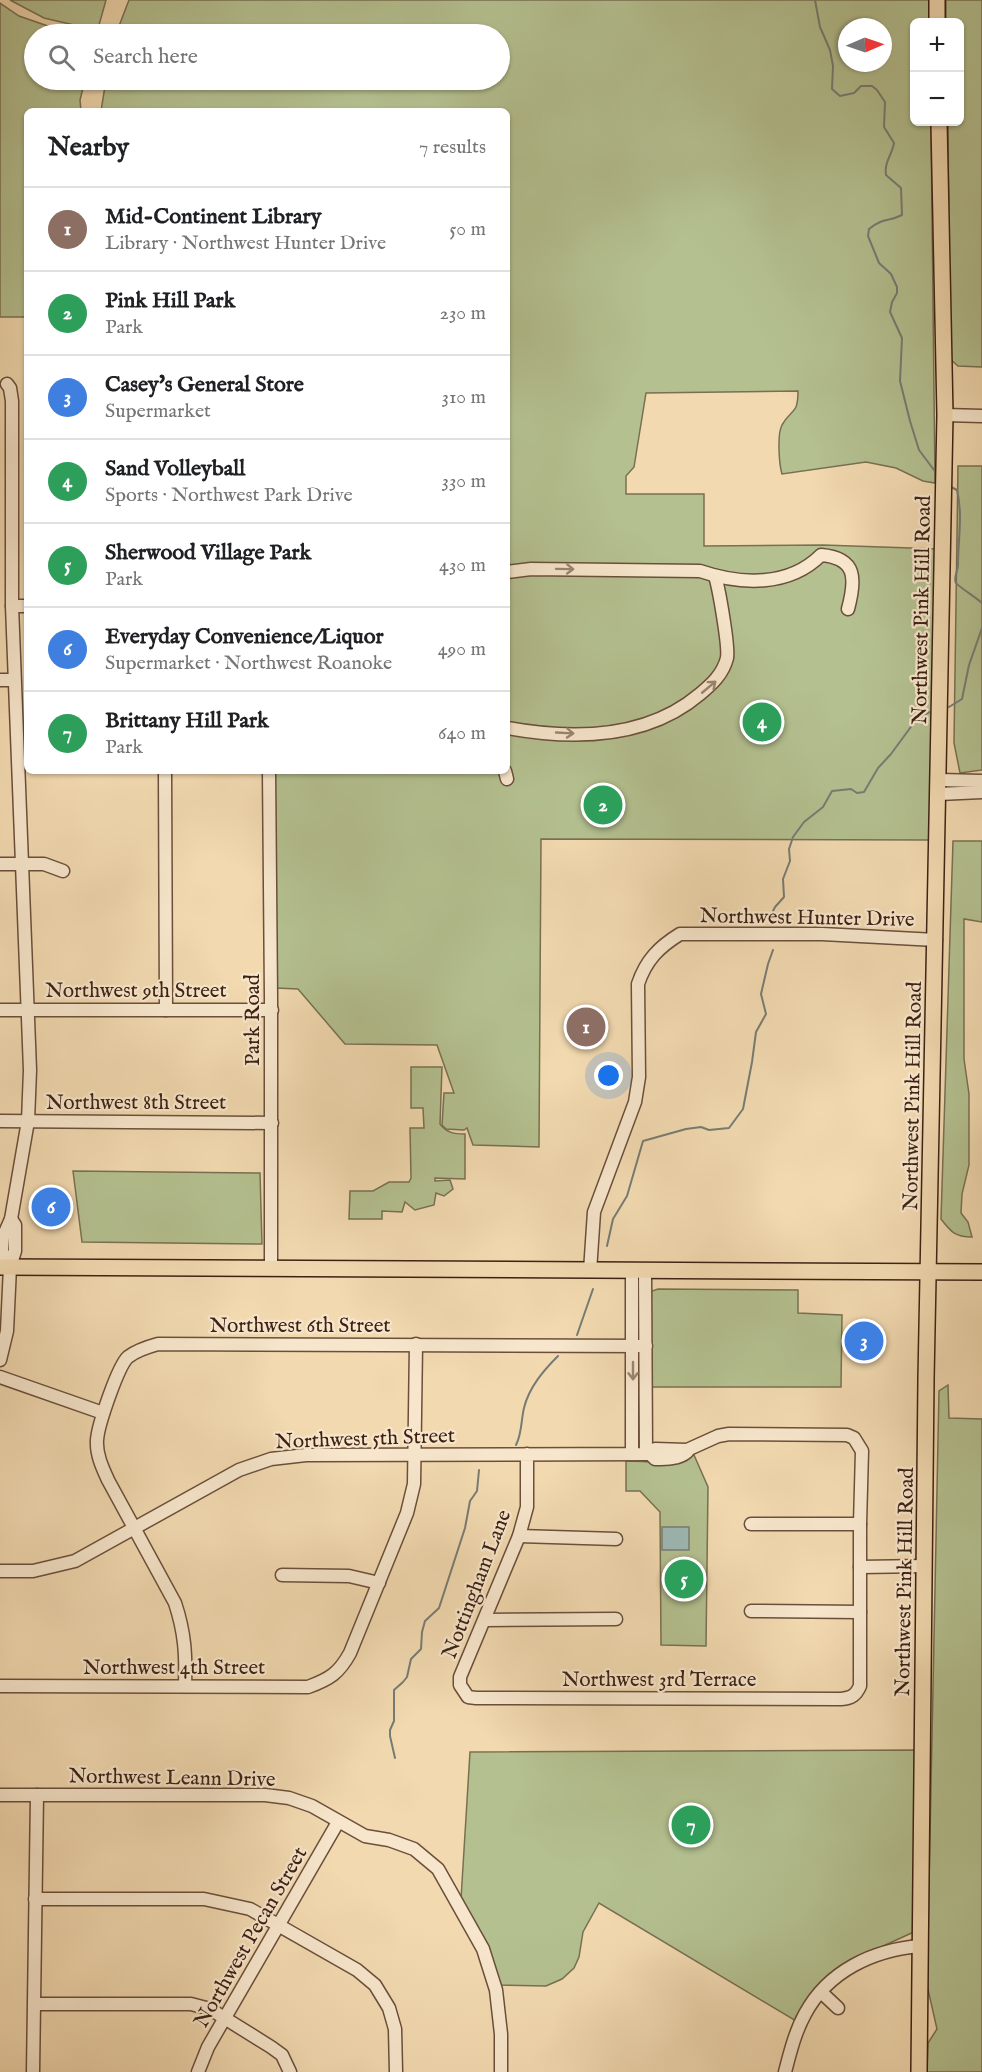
<!DOCTYPE html>
<meta charset="utf-8">
<style>
body{margin:0;font-family:"IM FELL English",serif;background:#f2f2f2;color:#202124}
.controls{position:absolute;right:18px;top:18px;display:grid;overflow:hidden;border-radius:9px;box-shadow:0 2px 4px #0004}
.controls button{width:54px;height:54px;display:grid;place-items:center;padding:0;border:0;border-bottom:2px solid #e0e0e0;background:#fff;color:#202124;font:30px sans-serif}
.compass{position:absolute;left:838px;top:18px;width:54px;height:54px;border-radius:50%;background:#fff;box-shadow:0 2px 4px #0004;rotate:88deg}
.you{position:absolute;left:609px;top:1076px;width:21px;height:21px;margin:-15px;border:4px solid #fff;border-radius:50%;background:#1a73e8;box-shadow:0 0 0 9px #1a73e833}
.badge{display:grid;place-items:center;width:39px;height:39px;border-radius:50%;background:#d93025;color:#fff;font-size:20px;font-weight:700}
.pin{position:absolute;translate:-50% -50%;border:3px solid #fff;box-shadow:0 2px 6px #0006}
.list{margin:0;padding:0;list-style:none}
h2{display:flex;justify-content:space-between;align-items:center;height:78px;margin:0;padding:0 24px;font-size:26px}
h2 small{font-size:20px;font-weight:400;color:#757577}
.list li{display:grid;grid-template-columns:39px 1fr auto;gap:18px;align-items:center;box-sizing:border-box;height:84px;padding:0 24px;border-top:2px solid #e0e0e0}
.list b{display:block;font-size:22px;white-space:nowrap}
.list p{margin:0;font-size:20px;white-space:nowrap;color:#757577}
.list em{font-size:20px;font-style:normal;color:#757577}
.icon{flex:none;width:33px;height:33px;fill:none;stroke:currentColor;stroke-width:2;stroke-linecap:round;stroke-linejoin:round}
.map{position:relative;flex:none;width:982px;height:2072px;overflow:hidden}
.search{position:absolute;background:#fff;box-shadow:0 2px 4px #0004;left:24px;top:24px;width:486px;height:66px;display:flex;align-items:center;gap:15px;box-sizing:border-box;padding:0 21px;border-radius:33px;color:#757577;font-size:22px}
.panel{position:absolute;background:#fff;box-shadow:0 2px 4px #0004;left:24px;top:108px;width:486px;height:666px;border-radius:9px}
.map>svg:first-child{display:block}
.green{fill:#b4c090;stroke:#787052;stroke-width:1.5;fill-rule:evenodd}
.water{fill:#9db9b4;stroke:#767c74;stroke-width:1.5}
.lines{fill:none;stroke-linecap:round;stroke-linejoin:round}
.stream{stroke:#767c74;stroke-width:2}
.minor-casing{stroke:#6a4f3b;stroke-width:15}
.major-casing{stroke:#3c2114;stroke-width:18}
.minor{stroke:#f7e6cc;stroke-width:12}
.major{stroke:#f2d9b0;stroke-width:15}
.oneway{stroke:#9a8470}
.labels{text-anchor:middle;stroke-width:4.5;stroke-linejoin:round;paint-order:stroke}
.street-label{font-size:21px;fill:#3c2114;stroke:#f7e6cc}
</style>
<div class="map">
<svg width="982" height="2072" viewBox="0 0 982 2072">
<rect width="100%" height="100%" fill="#f2d9b0"/>
<filter id="stains"><feTurbulence type="fractalNoise" baseFrequency=".00333" numOctaves="4"/><feColorMatrix values="0 0 0 0 .2 0 0 0 0 .09 0 0 0 0 .02 0 0 0 .5 -.17"/></filter>
<radialGradient id="worn" r=".72"><stop offset=".6" stop-color="#630" stop-opacity="0"/><stop offset="1" stop-color="#630" stop-opacity=".3"/></radialGradient>
<g class="green">
<path d="M10,0h96l-7,25 -8,4 -47,-11z"/>
<path d="M129,0h801v22h-16v100h17l4,361 -12,-2 -27,-13 -30,-6 -84,12c-3,-10 -5,-40 0,-49 10,-17 16,-10 16,-34l-152,2 -12,74 -8,9v18h78v52l119,-1 117,4 -11,291 -388,-1 -2,308 -66,-2 -6,-17 -3,2 -18,-1 -4,-4 2,-32h10l-17,-48 -92,-1 -47,-55 -22,-1 -1,-217h232v-660h-406l5,-31h394v-46h-384zM847,27h36v36h-36z"/>
<path d="M946,0h36v367l-24,-1 -8,-7 -2,-237h12v-100h-14z"/>
<path d="M0,3l19,13 52,18h-37v46h51l-5,20 1,11h-54v206h-27z"/>
<path d="M958,466h24v304l-22,3 -6,-30z"/>
<path d="M953,841h29v81l-18,-3v140l5,35v71l-7,29 -1,19 7,9 4,15c-17,0 -21,-5 -31,-18z"/>
<path d="M411,1067h31l-2,57c7,9 14,10 25,10v45l-30,-1v3l15,-1 3,9 -9,7 -8,-3 -2,12 -19,5 -10,-8 -3,10 -20,-1v8h-33l1,-28h23l16,-9h20l2,-4 -1,-50h14l-1,-20h-12z"/>
<path d="M73,1171l187,2 2,71 -180,-2z"/>
<path d="M658,1289l140,1v23l44,2 -1,72h-191l-1,-90 3,-6z"/>
<path d="M641,1354v87l-4,-1v-85z"/>
<path d="M948,1385l1,33 33,1v653h-55l1,-29 9,-14 -10,-44 12,-594z"/>
<path d="M694,1455l14,32 -2,159 -45,-1 -1,-133 -20,-21h-14v-30c22,0 48,5 68,-6z"/>
<path d="M916,1750v181l-72,33 -27,24 -16,36 -202,-121 -16,29 -4,25 -5,11 -12,11 -16,7 -48,-1 -37,-86 9,-147z"/>
</g>
<rect class="water" x="662" y="1527" width="27" height="23"/>
<g class="lines">
<g class="stream">
<path d="M815,0l5,27 10,23 3,16 -1,23 8,7 14,-3 7,-7h11l5,4 8,12 -1,25 10,16c-2,12 -10,19 -8,32l15,13 1,27c-14,7 -20,3 -33,14l-1,7 11,27 12,11 6,13v6l-5,9 -2,10 12,26 -2,43 10,40 9,29 18,24"/>
<path d="M951,487l6,3c6,25 1,50 1,75 0,6 -5,13 -2,18 3,4 21,15 26,20"/>
<path d="M949,707l13,-8 7,-34 13,-37"/>
<path d="M778,922l-5,-11 2,-4 9,-10 -1,-18 7,-18 -1,-12 4,-12 11,-15 19,-15 9,-16 19,-2 6,4 7,-1 14,-24 13,-14 22,-30 8,-8 9,-4"/>
<path d="M607,1246l6,-27 14,-23 16,-55 43,-12 15,-2 8,3 20,-2 14,-19 9,-47 4,-30 10,-18 -5,-20 7,-30 5,-14"/>
<path d="M577,1335l16,-46"/>
<path d="M516,1445c6,-11 5,-25 8,-37 5,-21 20,-38 34,-52"/>
<path d="M395,1758l-5,-22v-6l4,-9v-31l9,-8 4,-5 4,-18 10,-10 1,-17 3,-11 14,-13 26,-80 5,-27 7,-10 2,-21"/>
</g>
<g class="minor-casing">
<g id="minor">
<path d="M7,384l3,4 2,13v205l18,464 -2,51 -17,98 -8,18 -1,14 8,16"/>
<path d="M945,415l37,1"/>
<path d="M507,572l24,-3 169,2c41,14 89,16 121,-16 36,3 35,24 27,54"/>
<path d="M12,606h15"/>
<path d="M0,680h14"/>
<path d="M507,728c66,12 140,11 193,-34 12,-10 23,-20 27,-36 2,-12 -8,-69 -12,-82"/>
<path d="M165,771l1,239"/>
<path d="M269,771l2,226v272"/>
<path d="M505,771l2,8"/>
<path d="M939,780l43,1"/>
<path d="M939,794l43,-2"/>
<path d="M0,864h44l19,7"/>
<path d="M0,1010h272"/>
<path d="M0,1121l272,2"/>
<path d="M590,1271l4,-59 41,-110 4,-25 -1,-93c8,-24 21,-37 42,-50h142l114,6"/>
<path d="M632,1271v183"/>
<path d="M645,1271l1,183"/>
<path d="M0,1360l7,-29 3,-64 5,-16v-26l-4,-6"/>
<path d="M0,1377l103,36"/>
<path d="M650,1454l5,5c11,0 24,0 32,-7"/>
<path d="M751,1524h109"/>
<path d="M519,1536l97,3"/>
<path d="M860,1567l65,-1"/>
<path d="M0,1571h33l42,-10 164,-91 32,-11 35,-4 344,-1 5,-5 32,1 31,-14 11,-2 118,1 7,3 8,13 -2,73v162c-4,9 -8,12 -19,13l-365,-1 -8,-1 -8,-12v-8l59,-141 8,-29v-53"/>
<path d="M282,1575l67,1 30,7"/>
<path d="M751,1611l109,1"/>
<path d="M485,1620l131,-1"/>
<path d="M0,1686l308,1c22,-8 31,-14 42,-34l57,-140 7,-29 2,-140"/>
<path d="M185,1686c1,-31 0,-53 -10,-83l-67,-123c-6,-13 -12,-26 -11,-40 1,-15 21,-74 31,-83 9,-7 19,-10 30,-13l488,2"/>
<path d="M0,1795h265l24,3 23,8 53,30 24,4 25,9 24,20 45,80 13,41 5,44v38"/>
<path d="M35,1899h169l46,10 107,61 18,15 14,23 6,21 1,43"/>
<path d="M821,1992l17,16"/>
<path d="M35,2004h156l19,5 61,38 11,8 8,17"/>
<path d="M33,2072l4,-277"/>
<path d="M198,2072l10,-25 130,-225"/>
<path d="M785,2072c5,-19 10,-40 20,-58 23,-43 68,-64 115,-68"/>
</g>
</g>
<g class="major-casing">
<g id="major">
<path d="M937,0v22"/>
<path d="M0,1267l982,5"/>
<path d="M919,2072l7,-693 19,-964 -6,-293"/>
</g>
</g>
<use href="#minor" class="minor"/>
<use href="#major" class="major"/>
</g>
<defs><path id="oneway-shaft" d="M-6 0H5M1.5-3L5.5 0L1.5 3" fill="none" stroke-width="1.6" stroke-linecap="round" stroke-linejoin="round" transform="scale(1.5)"/></defs>
<g class="oneway">
<use href="#oneway-shaft" transform="translate(565 569) rotate(1)"/>
<use href="#oneway-shaft" transform="translate(709 687) rotate(-40)"/>
<use href="#oneway-shaft" transform="translate(565 733) rotate(3)"/>
<use href="#oneway-shaft" transform="translate(633 1371) rotate(90)"/>
</g>
<g class="labels">
<g class="street-label">
<text transform="translate(921 610) rotate(-89)" y="7">Northwest Pink Hill Road</text>
<text transform="translate(807 917) rotate(1)" y="7">Northwest Hunter Drive</text>
<text x="136" y="997">Northwest 9th Street</text>
<text transform="translate(252 1020) rotate(-90)" y="7">Park Road</text>
<text transform="translate(912 1096) rotate(-89)" y="7">Northwest Pink Hill Road</text>
<text x="136" y="1109">Northwest 8th Street</text>
<text x="300" y="1332">Northwest 6th Street</text>
<text transform="translate(365 1438) rotate(-2)" y="7">Northwest 5th Street</text>
<text transform="translate(904 1582) rotate(-89)" y="7">Northwest Pink Hill Road</text>
<text transform="translate(476 1584) rotate(-69)" y="7">Nottingham Lane</text>
<text x="174" y="1674">Northwest 4th Street</text>
<text x="659" y="1686">Northwest 3rd Terrace</text>
<text transform="translate(172 1777) rotate(1)" y="7">Northwest Leann Drive</text>
<text transform="translate(250 1937) rotate(-60)" y="7">Northwest Pecan Street</text>
</g>
</g>
<rect width="100%" height="100%" filter="url(#stains)"/>
<rect width="100%" height="100%" fill="url(#worn)"/>
</svg>
<div class="controls">
<button>+</button>
<button>−</button>
</div>
<svg class="compass" viewBox="-18 -18 36 36"><path d="M0-13l5 13h-10z" fill="#e53935"/><path d="M0 13l5-13h-10z" fill="#757577"/></svg>
<div class="you"></div>
<div class="pin badge" style="left:586px;top:1027px;background:#8d6e63">1</div>
<div class="pin badge" style="left:603px;top:805px;background:#2e9e5b">2</div>
<div class="pin badge" style="left:864px;top:1341px;background:#3f7fe0">3</div>
<div class="pin badge" style="left:762px;top:722px;background:#2e9e5b">4</div>
<div class="pin badge" style="left:684px;top:1579px;background:#2e9e5b">5</div>
<div class="pin badge" style="left:51px;top:1207px;background:#3f7fe0">6</div>
<div class="pin badge" style="left:691px;top:1825px;background:#2e9e5b">7</div>
<div class="search"><svg class="icon" aria-label="search" viewBox="0 0 24 24"><circle cx="10" cy="10" r="6"/><path d="M15 15l6 6"/></svg>Search here</div>
<section class="panel">
<h2>Nearby<small>7 results</small></h2>
<ul class="list">
<li><span class="badge" style="background:#8d6e63">1</span><div><b>Mid-Continent Library</b><p>Library · Northwest Hunter Drive</p></div><em>50 m</em></li>
<li><span class="badge" style="background:#2e9e5b">2</span><div><b>Pink Hill Park</b><p>Park</p></div><em>230 m</em></li>
<li><span class="badge" style="background:#3f7fe0">3</span><div><b>Casey's General Store</b><p>Supermarket</p></div><em>310 m</em></li>
<li><span class="badge" style="background:#2e9e5b">4</span><div><b>Sand Volleyball</b><p>Sports · Northwest Park Drive</p></div><em>330 m</em></li>
<li><span class="badge" style="background:#2e9e5b">5</span><div><b>Sherwood Village Park</b><p>Park</p></div><em>430 m</em></li>
<li><span class="badge" style="background:#3f7fe0">6</span><div><b>Everyday Convenience/Liquor</b><p>Supermarket · Northwest Roanoke</p></div><em>490 m</em></li>
<li><span class="badge" style="background:#2e9e5b">7</span><div><b>Brittany Hill Park</b><p>Park</p></div><em>640 m</em></li>
</ul>
</section>
</div>
